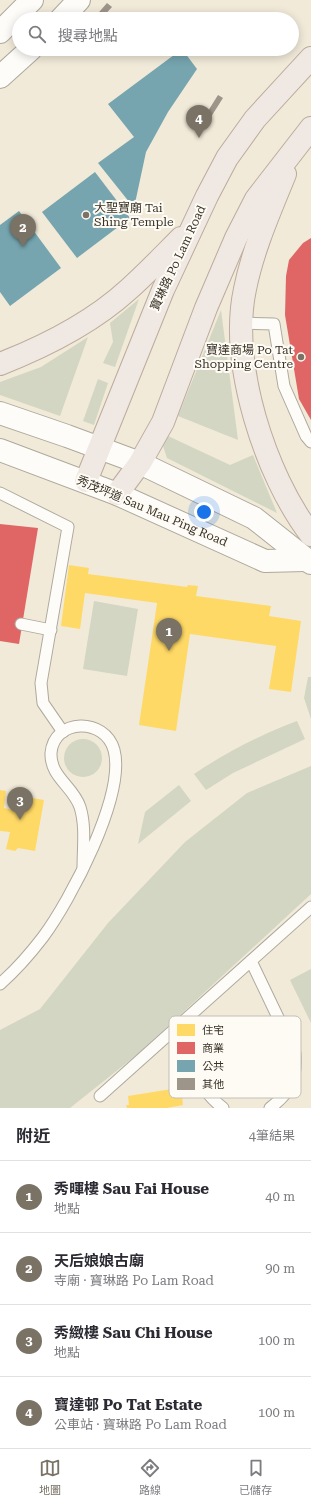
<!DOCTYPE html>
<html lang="zh-TW">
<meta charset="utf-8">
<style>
body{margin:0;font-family:"Roboto Serif","Noto Sans TC",serif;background:#f7f7f7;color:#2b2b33}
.you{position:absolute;left:204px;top:512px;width:14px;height:14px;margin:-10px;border:3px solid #fff;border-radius:50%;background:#1a73e8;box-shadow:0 0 0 6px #1a73e833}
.badge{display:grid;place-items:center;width:26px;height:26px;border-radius:50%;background:#797265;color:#fff;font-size:13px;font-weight:700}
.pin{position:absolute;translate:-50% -33px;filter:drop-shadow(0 1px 2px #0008)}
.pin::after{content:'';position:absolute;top:21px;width:14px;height:12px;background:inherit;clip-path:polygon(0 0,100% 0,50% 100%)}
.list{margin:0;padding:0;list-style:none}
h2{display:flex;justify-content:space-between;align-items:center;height:52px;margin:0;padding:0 16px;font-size:17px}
h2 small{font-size:13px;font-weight:400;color:#7c7c81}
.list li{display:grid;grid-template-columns:26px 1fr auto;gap:12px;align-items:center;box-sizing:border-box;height:72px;padding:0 16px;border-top:1px solid #e1e1e2}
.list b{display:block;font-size:15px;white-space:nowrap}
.list p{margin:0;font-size:13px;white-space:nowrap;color:#7c7c81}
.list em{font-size:13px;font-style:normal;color:#7c7c81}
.icon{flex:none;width:22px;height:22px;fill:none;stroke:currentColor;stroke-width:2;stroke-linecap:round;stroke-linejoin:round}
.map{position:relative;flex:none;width:311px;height:1108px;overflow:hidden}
.search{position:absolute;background:#fff;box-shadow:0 2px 10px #0003;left:12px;right:12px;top:12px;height:44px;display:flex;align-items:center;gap:10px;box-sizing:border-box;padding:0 14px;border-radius:22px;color:#7c7c81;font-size:15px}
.sheet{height:340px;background:#fff}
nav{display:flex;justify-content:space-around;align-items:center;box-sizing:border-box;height:56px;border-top:1px solid #e1e1e2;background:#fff;font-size:11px;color:#7c7c81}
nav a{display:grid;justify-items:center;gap:2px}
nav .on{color:#797265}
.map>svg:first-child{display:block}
.green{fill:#d2d6c2}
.homes{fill:#ffd966}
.shops{fill:#e06666}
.public{fill:#76a5af}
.building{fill:#9e958a}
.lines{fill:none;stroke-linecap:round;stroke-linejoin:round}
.service-casing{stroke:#aea99c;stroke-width:13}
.secondary-casing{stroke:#aea99c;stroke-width:24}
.primary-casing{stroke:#bcab9c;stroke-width:24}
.service{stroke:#fdfcf9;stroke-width:11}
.secondary{stroke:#fdfcf9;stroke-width:22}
.primary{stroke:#f0e8e2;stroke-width:22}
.poi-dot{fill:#797265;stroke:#fefbf5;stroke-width:1.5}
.labels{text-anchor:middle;stroke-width:4;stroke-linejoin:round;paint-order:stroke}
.poi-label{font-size:12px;fill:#383227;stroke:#fefbf5;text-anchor:start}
.street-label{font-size:12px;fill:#383227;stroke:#fefbf5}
.key{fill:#fefbf5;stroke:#c3bfb7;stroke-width:1}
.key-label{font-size:11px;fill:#383227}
</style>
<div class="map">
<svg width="311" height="1108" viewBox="0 0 311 1108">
<rect width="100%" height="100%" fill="#f1ead9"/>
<g class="green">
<path d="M139,299l-24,68 -12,-4 10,-21 -3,-19z"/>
<path d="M221,310l17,130 -60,-24z"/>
<path d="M88,337l-28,79 -60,-21v-13l41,-15z"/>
<path d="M98,379l10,4 -14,42 -11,-4z"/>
<path d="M168,436l62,29 23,-10 24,58 -110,-55 -4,-12z"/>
<path d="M94,601l44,8 -11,67 -44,-7z"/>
<path d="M308,677h3v42l-7,-21z"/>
<path d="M297,721l8,18 -72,34 -27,17 -12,-16c33,-22 66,-39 103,-53z"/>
<circle cx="83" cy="758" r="19"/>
<path d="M311,766v128l-172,159 -69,55h-70v-78l40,-21 68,-86 77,-81 62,-49z"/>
<path d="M179,785l12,16 -53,43 7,-32z"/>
<path d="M311,969v54l-21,-43z"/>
</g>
<g class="homes">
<path d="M0,524l31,43 -7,40 -24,18v-40l3,-2 -3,-4z"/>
<path d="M69,565l20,3 -1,6 99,13 1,-2 10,1 -2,10 75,10 -2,10 32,5 -10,71 -22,-3 7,-43 -86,-12 -14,97 -37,-6 18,-122 -72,-10 -5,36 -19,-3z"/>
<path d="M0,790l6,1 -2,17 9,2 3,-17 9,1 2,3 17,3 -9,51 -17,-3 -3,3 -9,-2 4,-17 -10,-1z"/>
<path d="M178,1088l1,9 3,-1 1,9 -16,3h-40l-1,-3h3l-1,-9z"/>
</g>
<g class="shops">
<path d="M311,238v182l-12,-21 -14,-84 1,-39 3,-16 14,-17z"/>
<path d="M0,524l38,4 -19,116 -19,-3z"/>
</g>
<g class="public">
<path d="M182,49l15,20 -29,43 -22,40 -12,56 -36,-45 36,-26 -26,-33z"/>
<path d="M95,172l35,46 -53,40 -35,-46z"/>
<path d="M19,211l42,57 -51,38 -10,-14v-67z"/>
</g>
<g class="building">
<path d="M107,3l5,4 -11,12h-8z"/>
<path d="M218,95l5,3 -21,33 -4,-4z"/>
</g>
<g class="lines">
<g class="service-casing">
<g id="service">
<path d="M240,323l34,1 10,62 22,50 5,6"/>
<path d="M0,493l68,34 -27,156 2,20 20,29"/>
<path d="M21,624l30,6"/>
<path d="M251,961l44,92c2,27 -4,39 -25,55"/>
<path d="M0,984c16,-14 30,-30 43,-47 27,-36 83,-142 71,-187 -9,-33 -60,-32 -63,3 -1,24 22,33 29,54 6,19 3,41 3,61"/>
<path d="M173,1031c14,27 25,58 50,77"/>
<path d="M100,1096l211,-189"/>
</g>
</g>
<g class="secondary-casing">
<g id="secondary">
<path d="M61,19l18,-19"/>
<path d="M0,32l32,-32"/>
<path d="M0,77l31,-28"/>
<path d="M0,413l67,23 73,27 114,55 57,45"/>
<path d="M0,450l117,44 148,67 40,-1"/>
</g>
</g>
<g class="primary-casing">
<g id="primary">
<path d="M285,174c-15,37 -32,75 -40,115 -16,74 20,186 66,246"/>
<path d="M0,364c46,-18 92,-41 129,-75 18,-16 35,-34 52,-51"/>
<path d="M86,481l77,-191 44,-94 20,-38 28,-39 56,-61"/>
<path d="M117,494l23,-31 23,-41 43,-114 30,-70 20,-39 55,-71"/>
</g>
</g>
<use href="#service" class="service"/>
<use href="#secondary" class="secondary"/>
<use href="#primary" class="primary"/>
</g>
<g class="poi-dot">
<circle cx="86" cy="215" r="4"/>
<circle cx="301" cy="357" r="4"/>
</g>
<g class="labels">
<g class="poi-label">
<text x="94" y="212">大聖寶廟 Tai<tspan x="94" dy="14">Shing Temple</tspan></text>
<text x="293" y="354" text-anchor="end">寶達商場 Po Tat<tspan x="293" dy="14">Shopping Centre</tspan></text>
</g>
<g class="street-label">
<text transform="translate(178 258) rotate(-65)" y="4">寶琳路 Po Lam Road</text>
<text transform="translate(152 511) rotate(23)" y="4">秀茂坪道 Sau Mau Ping Road</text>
</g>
</g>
<rect x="169" y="1016" width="132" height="82" rx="6" class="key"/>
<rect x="177" y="1024" width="18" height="12" fill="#ffd966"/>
<rect x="177" y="1042" width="18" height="12" fill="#e06666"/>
<rect x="177" y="1060" width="18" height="12" fill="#76a5af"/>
<rect x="177" y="1078" width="18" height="12" fill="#9e958a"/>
<g class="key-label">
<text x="202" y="1034">住宅</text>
<text x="202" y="1052">商業</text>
<text x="202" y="1070">公共</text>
<text x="202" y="1088">其他</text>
</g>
</svg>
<div class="you"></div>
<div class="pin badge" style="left:169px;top:651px">1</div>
<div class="pin badge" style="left:23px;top:247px">2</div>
<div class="pin badge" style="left:20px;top:820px">3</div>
<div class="pin badge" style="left:199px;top:138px">4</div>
<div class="search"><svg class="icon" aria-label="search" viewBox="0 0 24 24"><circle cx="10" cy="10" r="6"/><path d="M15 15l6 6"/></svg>搜尋地點</div>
</div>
<section class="sheet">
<h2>附近<small>4筆結果</small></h2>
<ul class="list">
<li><span class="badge">1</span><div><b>秀暉樓 Sau Fai House</b><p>地點</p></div><em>40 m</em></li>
<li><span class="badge">2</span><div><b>天后娘娘古廟</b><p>寺廟 · 寶琳路 Po Lam Road</p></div><em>90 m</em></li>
<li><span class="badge">3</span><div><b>秀緻樓 Sau Chi House</b><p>地點</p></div><em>100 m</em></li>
<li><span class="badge">4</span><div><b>寶達邨 Po Tat Estate</b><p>公車站 · 寶琳路 Po Lam Road</p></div><em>100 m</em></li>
</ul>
</section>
<nav>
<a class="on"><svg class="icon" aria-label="map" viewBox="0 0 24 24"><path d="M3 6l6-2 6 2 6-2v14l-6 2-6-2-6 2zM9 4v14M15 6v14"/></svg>地圖</a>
<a><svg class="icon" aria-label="directions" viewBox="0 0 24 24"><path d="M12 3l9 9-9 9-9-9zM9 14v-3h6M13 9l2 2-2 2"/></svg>路線</a>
<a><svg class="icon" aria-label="saved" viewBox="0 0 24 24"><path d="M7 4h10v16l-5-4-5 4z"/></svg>已儲存</a>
</nav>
